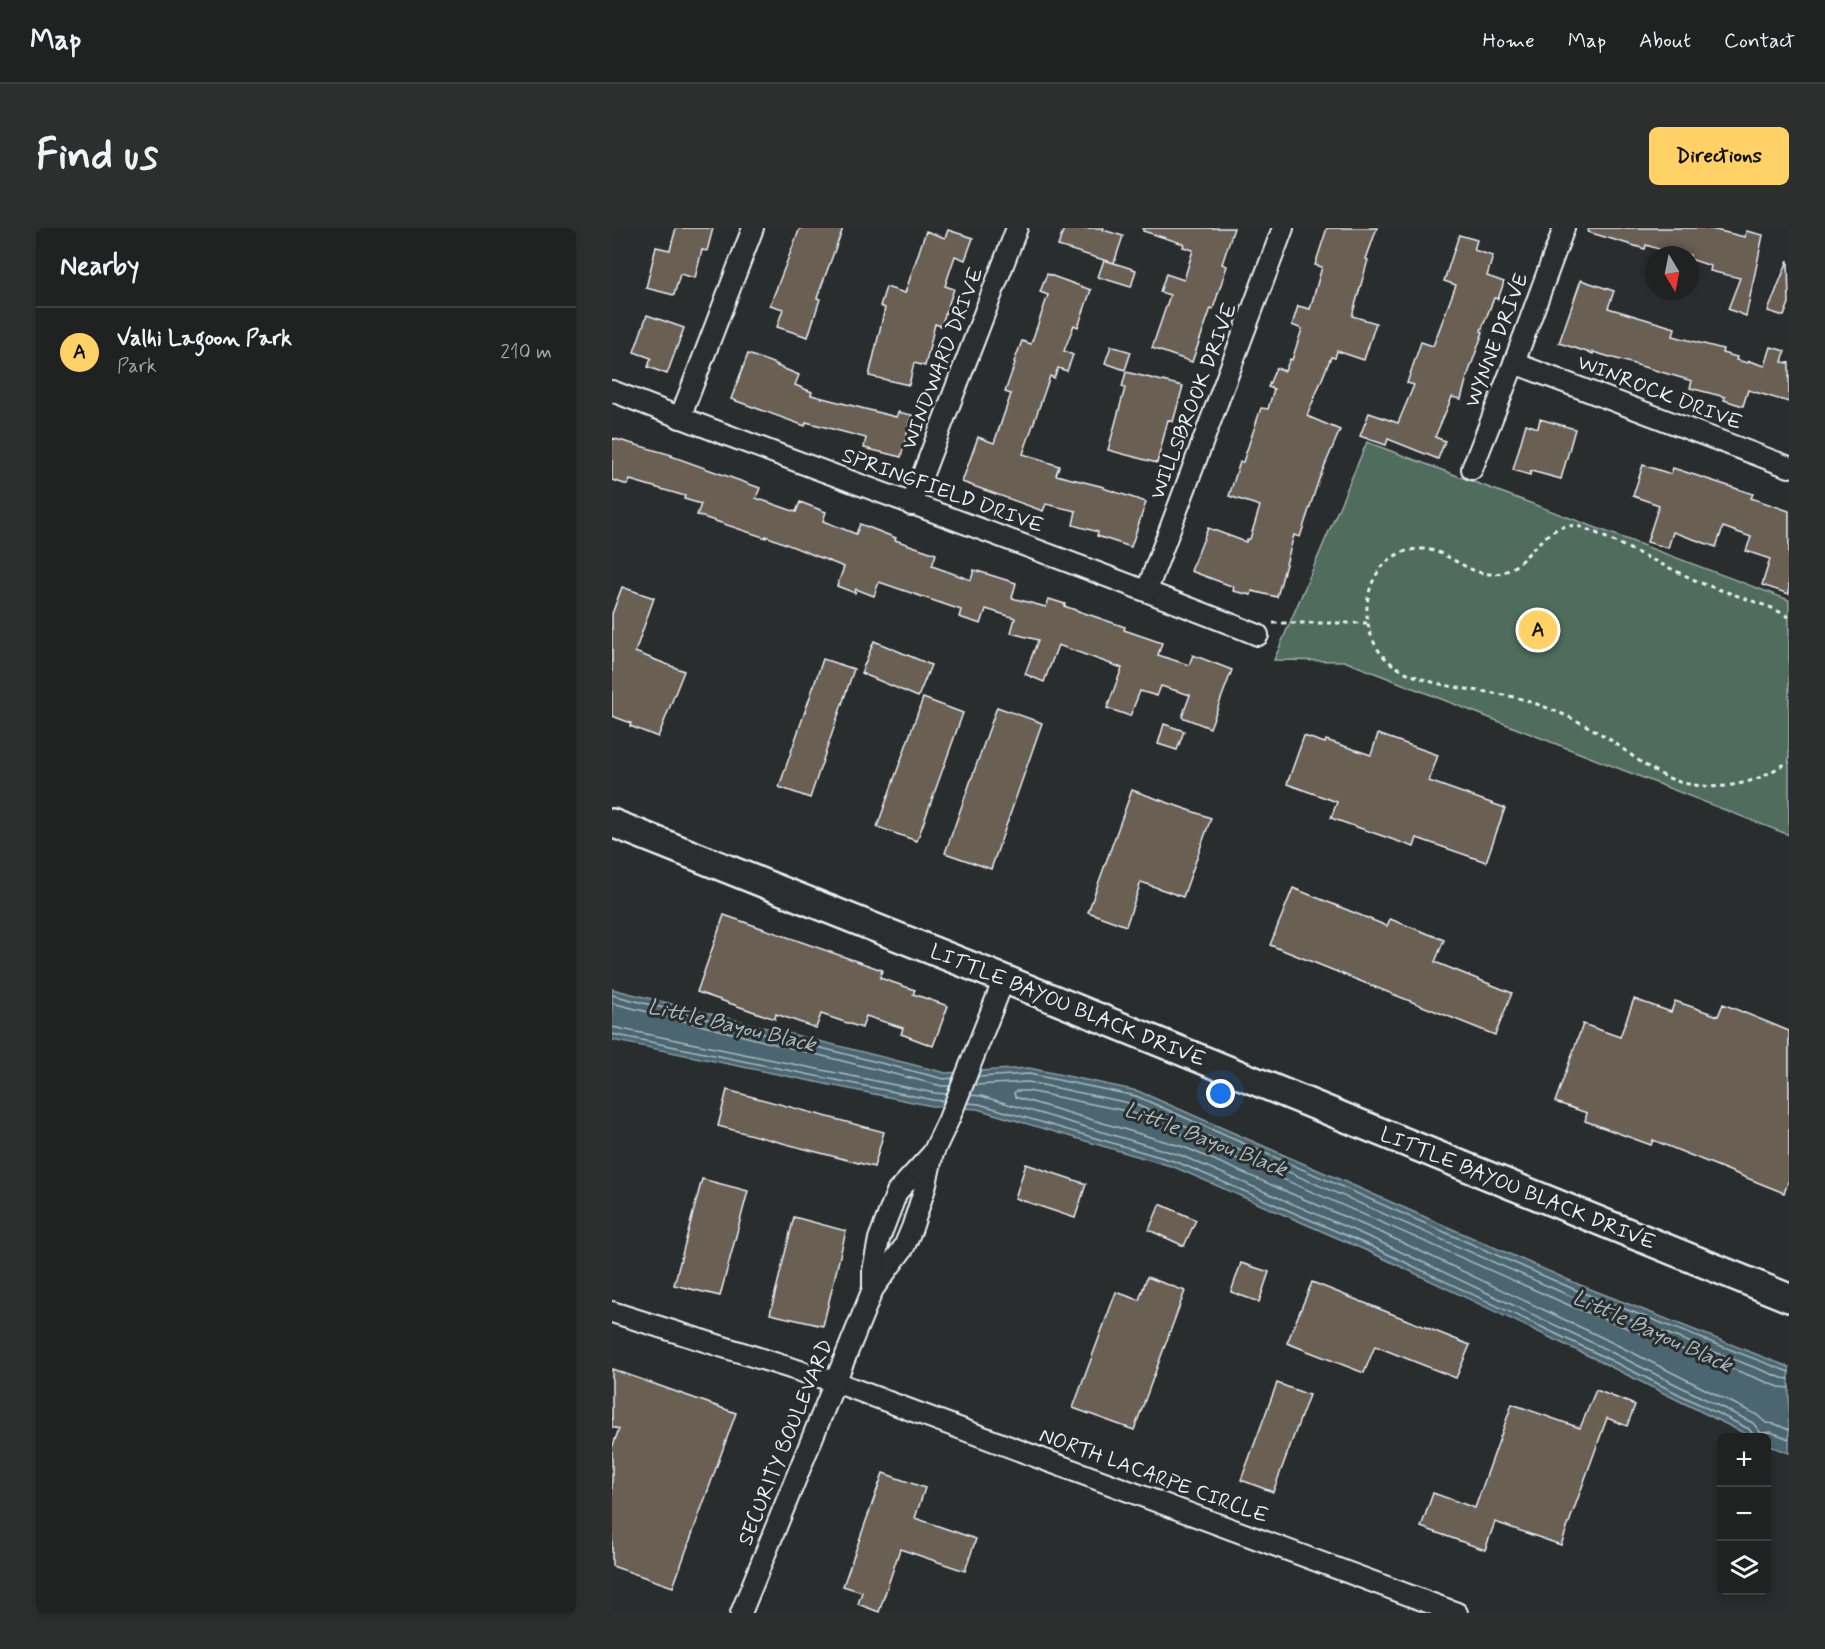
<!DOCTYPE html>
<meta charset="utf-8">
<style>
body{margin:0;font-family:Mynerve,sans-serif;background:#2d2f2f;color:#f1f3f6}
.controls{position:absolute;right:18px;bottom:18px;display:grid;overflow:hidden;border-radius:9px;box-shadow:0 3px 9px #0003}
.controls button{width:54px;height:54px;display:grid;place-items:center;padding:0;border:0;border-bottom:2px solid #3d3f40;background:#202222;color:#f1f3f6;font:30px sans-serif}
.compass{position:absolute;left:1033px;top:18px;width:54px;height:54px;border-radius:50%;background:#202222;box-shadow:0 3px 9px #0003;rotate:170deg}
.you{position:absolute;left:609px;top:866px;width:21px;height:21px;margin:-15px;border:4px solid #fff;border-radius:50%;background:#1a73e8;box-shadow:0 0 0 9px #1a73e833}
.badge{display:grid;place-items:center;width:39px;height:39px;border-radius:50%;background:#ffd166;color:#111;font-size:20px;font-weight:700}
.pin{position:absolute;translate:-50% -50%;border:3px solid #fff;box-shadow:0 2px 6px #0006}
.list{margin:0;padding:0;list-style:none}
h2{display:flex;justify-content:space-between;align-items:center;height:78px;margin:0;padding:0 24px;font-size:26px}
h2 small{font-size:20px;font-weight:400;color:#a2a4a5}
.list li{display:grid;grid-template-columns:39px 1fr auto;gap:18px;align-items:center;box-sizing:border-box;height:90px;padding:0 24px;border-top:2px solid #3d3f40}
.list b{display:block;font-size:22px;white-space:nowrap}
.list p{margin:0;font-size:20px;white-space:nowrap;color:#a2a4a5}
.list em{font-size:20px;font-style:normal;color:#a2a4a5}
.icon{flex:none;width:33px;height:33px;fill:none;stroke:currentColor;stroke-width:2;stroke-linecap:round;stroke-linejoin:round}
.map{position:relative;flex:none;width:1177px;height:1385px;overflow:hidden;border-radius:9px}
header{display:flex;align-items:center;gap:36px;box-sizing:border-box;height:84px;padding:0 30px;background:#202222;border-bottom:2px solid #3d3f40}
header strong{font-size:28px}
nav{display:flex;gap:33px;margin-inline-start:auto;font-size:21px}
.intro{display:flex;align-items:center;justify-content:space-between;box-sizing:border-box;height:144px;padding:0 36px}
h1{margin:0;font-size:42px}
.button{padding:15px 27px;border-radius:9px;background:#ffd166;color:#111;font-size:21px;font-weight:700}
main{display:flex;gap:36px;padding:0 36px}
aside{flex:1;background:#202222;border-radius:9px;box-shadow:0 3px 9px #0003}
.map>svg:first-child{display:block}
.green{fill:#506c5b;stroke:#9caeaa;stroke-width:1.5}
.water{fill:#4b6670;stroke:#8a9ea6;stroke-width:1.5}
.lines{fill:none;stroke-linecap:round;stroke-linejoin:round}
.shore{stroke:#a9b9c2;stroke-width:1.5}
.building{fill:#6b5e52;stroke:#e8f1f8;stroke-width:1.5}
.minor-casing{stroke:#e8f1f8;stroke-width:24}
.secondary-casing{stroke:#e8f1f8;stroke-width:32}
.path{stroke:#e8f1f8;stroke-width:3;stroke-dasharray:4.5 4.5;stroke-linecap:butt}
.minor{stroke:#2a2d2e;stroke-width:20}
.secondary{stroke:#2a2d2e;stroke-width:27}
.labels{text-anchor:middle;stroke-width:6;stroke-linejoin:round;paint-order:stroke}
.street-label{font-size:21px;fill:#e8f1f8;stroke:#2a2d2e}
.water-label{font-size:22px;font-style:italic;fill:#a9b9c2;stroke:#2a2d2e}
</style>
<header>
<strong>Map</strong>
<nav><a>Home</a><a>Map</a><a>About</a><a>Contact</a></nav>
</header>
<div class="intro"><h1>Find us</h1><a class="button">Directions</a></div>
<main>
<aside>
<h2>Nearby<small></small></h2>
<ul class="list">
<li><span class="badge">A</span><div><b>Valhi Lagoon Park</b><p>Park</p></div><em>210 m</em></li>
</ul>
</aside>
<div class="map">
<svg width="1177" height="1385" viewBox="0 0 1177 1385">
<rect width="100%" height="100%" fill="#2a2d2e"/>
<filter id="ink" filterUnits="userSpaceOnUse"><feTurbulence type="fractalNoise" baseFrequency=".0167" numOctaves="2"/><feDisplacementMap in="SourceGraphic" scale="12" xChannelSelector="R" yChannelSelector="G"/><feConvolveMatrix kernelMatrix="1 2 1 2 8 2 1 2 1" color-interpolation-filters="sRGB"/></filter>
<g filter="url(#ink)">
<path class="green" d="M755,214l422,158v235l-445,-174 -70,-1z"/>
<path class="water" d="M0,761l334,84 83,-5 109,23 442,194 209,82v86l-22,-8 -1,-7 -14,-1 -161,-80 -219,-104 -198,-86 -197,-58 -45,-3 -320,-66z"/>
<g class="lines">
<g class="shore">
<path d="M0,767l332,84 9,-1"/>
<path d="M0,775l330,83h8"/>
<path d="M0,799l322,66 13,1"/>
<path d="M0,806l321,66 11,1"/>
<path d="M366,849l51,-3 107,22 442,195 211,81"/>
<path d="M363,857l53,-3 106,22 441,194 207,80 7,1"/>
<path d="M358,867l11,1 199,59 198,86 219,104 156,78 8,10 10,-1 18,7"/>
<path d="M356,875l11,1 198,58 198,86 219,104 155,77 3,4 1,5"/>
<path d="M1177,1160l-10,-1 -208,-81 -440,-194 -103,-21h-12l-2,2 1,4 169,50 198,86 219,104 156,78 9,8 9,1 14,6"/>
</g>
</g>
<g class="building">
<path d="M64,0h37l-6,23 -5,-1 -7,28 -15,-4 -6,21 -28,-7 10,-41 14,3z"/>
<path d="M188,0h43l-26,70 3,1 -12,38 -31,-10 6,-18 -13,-4z"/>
<path d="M452,0h40l-1,2 20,6 -9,27 -56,-17z"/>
<path d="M531,0h91l-12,36 5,2 -14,43 -2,-1 -19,54 -40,-14 18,-53 -10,-3 6,-18 18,6 9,-30 -10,-3 1,-3 -41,-13z"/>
<path d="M715,0h50l-11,31 2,1 -16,56 24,7 -12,37 -27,-9 -2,7 -4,-1 -24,59 33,14 -21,49 -19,58 -6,-2 -17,62 -25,-6 -1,4 -18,-4 1,-4 -43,-16 17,-43 38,14 1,-3h3l10,-33 -31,-10 11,-34h3l18,-54 7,1 6,-20 -6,-2 8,-19 9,3 5,-12 2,1 10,-31 -10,-4 6,-19 12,3 12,-42 -7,-2z"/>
<path d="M977,0h118l38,9 1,-6 17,4 -17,81 -18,-7 12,-31 -30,-7 1,-5 -21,-7v-4h-13l-31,-10 -1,4 -57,-17z"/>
<path d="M336,2l25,8 -8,22 -10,-4 -10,30 9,3 -13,37 -6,-2 -10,42 -11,-3 -5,22 -40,-9 16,-68 -5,-2 6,-19 19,6 21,-62 19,7z"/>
<path d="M847,7l18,5 -3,10 19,6 -6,20 17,6 -6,17 -4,-1 -13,33 2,1 -16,45 -6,22 -9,-2 -17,40 10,4 -7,18 -50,-20 -2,6 -26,-9 9,-23 29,10 16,-38 -7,-2 14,-41 12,4 23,-61 -12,-4z"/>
<path d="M492,32l32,10 -5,17 -33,-10z"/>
<path d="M1176,32l1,43 -5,13 -16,-5z"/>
<path d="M435,46l44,16 -13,37 -4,-2 -10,26 9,4 -6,16 -9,-3 -4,10 -4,-2 -27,78 36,12 -3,9 48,12 -1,1 43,14 -15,45 -34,-11 1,-4 -25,-7 3,-14 -30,-7 -3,7 -81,-29 16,-45 16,6 17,-49 -6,-2 10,-29 -1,-1 8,-21 9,3 17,-49 -8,-3z"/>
<path d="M969,52l33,11 -6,17 67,20 -2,8 50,13 -1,4 15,4 -1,3 12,3 1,-2 16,5 6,-19 14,4 -3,11 7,1v39l-41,-12 -5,16 -19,-6 1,-3 -35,-9 2,-7 -99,-29v2l-34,-11z"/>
<path d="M35,87l37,13 -17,46 -19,-7 3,-9 -17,-6z"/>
<path d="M499,118l20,6 -6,18 -20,-7z"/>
<path d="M136,126l30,11 -1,1 22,9 -4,10 17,7 -1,3 85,22 2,-5 14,3 -11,42 -37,-9 2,-10 -60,-16 -1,4 -74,-27z"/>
<path d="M514,144l57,14 -10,36 -5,-2 -11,43 -49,-13 17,-62 -3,-1z"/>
<path d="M928,191l35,10 -14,50 -30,-8 -1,4 -17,-5 13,-46 12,4z"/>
<path d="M0,210l60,17 -1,1 89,32 -4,10 40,14 4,-10 26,10 -3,9 33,13 4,-10 36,14 -1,2 41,14 -4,12 39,14 3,-10 42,13 -4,15 34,9 3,-8 16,5 -1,2 61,21 -1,3 38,13 -4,12 31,10 4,-10 39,15 -22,58 -28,-11 8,-22 -29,-9 -4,10 -17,-5 -10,25 -23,-8 15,-40 -64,-23 -14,37 -19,-8 13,-34 -27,-7 4,-15 -29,-9 -5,15 -22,-7 2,-7 -82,-28 -5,14 -18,-7 -1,4 -18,-7 7,-19 -78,-31v2l-69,-23 4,-11 -17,-5 1,-3 -55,-16 -2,5 -16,-5z"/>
<path d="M1031,237l28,9 2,-6 80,26 -2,4 38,13v83l-27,-9 8,-26 -24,-8 5,-14 -28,-10 -7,20 -43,-15 -5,16 -21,-6 12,-37 -26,-9z"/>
<path d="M10,359l32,11 -19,54 49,19 -26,66 -28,-11 1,-3 -19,-7v-102z"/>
<path d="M262,413l57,24 -13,32 -57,-24z"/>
<path d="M211,431l31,10 -44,129 -31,-11z"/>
<path d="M311,470l40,15 -46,128 -40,-14z"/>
<path d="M385,479l45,16 -51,146 -46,-16z"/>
<path d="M552,496l20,7 -7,19 -19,-6z"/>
<path d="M766,506l60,21 -9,26 76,27 -19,54 -69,-24 -3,9 -83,-29 6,-16 -50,-18 17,-48 21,7 1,-3 45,15z"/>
<path d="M520,562l79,28 -28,79 -42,-15 -15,44 -38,-14z"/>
<path d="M681,660l94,38 3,-7 54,21 -9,22 77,31 -17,42 -225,-90z"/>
<path d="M112,687l158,55 -2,8 35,12 -2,4 35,12 -15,40 -32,-12 2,-6 -37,-12 -4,12 -41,-14 -5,14 -40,-14 -1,5 -78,-27z"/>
<path d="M1022,771l37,13 4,-11 43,15 5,-12 66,27v149l-5,13 -131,-53 -2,5 -66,-24 2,-8 -32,-11 28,-78 37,13z"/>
<path d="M115,862l157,42 -10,35 -156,-41z"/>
<path d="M414,936l60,20 -11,34 -60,-20z"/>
<path d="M90,951l46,12 -28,105 -46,-11z"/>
<path d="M548,976l36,16 -12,26 -35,-16z"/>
<path d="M182,989l52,14 -23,95 -53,-12z"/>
<path d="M629,1035l28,9 -10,30 -28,-10z"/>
<path d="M535,1049l38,14 -51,139 -61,-22 43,-116 23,8z"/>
<path d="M700,1054l158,63 -14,33 -81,-32 -11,27 -77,-30z"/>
<path d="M0,1141l124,44 -63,174 -61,-21v-118l7,-19 -7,-2z"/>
<path d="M665,1155l32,12 -36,97 -32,-12z"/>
<path d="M984,1162l39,15 -8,21 -20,-8 -46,127 -66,-23 -10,28 -64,-23 12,-34 42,15 37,-104 68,24z"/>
<path d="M271,1245l42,15 -10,30 61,21 -11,32 -65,-22 -21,63 -21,-8 4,-12 -19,-6z"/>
</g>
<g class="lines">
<g class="minor-casing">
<g id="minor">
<path d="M902,135l275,104"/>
<path d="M0,163c214,84 432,158 646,244"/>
<path d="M68,190l73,-190"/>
<path d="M860,241l42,-106 50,-135"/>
<path d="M299,277l106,-277"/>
<path d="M535,362l136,-362"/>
<path d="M261,1061l31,-42 8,-19 13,-40 8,-35 16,-34 55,-140"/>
<path d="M0,1084l223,70 622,231"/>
<path d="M129,1385l132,-324v-18l6,-32 18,-47 36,-39"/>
</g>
</g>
<g class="secondary-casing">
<path id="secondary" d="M0,595l392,156 785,319"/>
</g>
<g class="path">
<path d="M1177,389l-17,-9 -71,-25 -107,-51c-6,-2 -12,-5 -17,-6 -39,-5 -50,51 -88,48 -26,-2 -45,-27 -71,-25 -58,4 -68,89 -23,117 33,21 72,22 109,29 18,3 39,11 56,18 18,8 36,17 52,28 31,22 51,42 91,45 15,2 35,-1 50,-6 12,-4 24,-12 36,-18"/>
<path d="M661,395h94"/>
</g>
<use href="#minor" class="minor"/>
<use href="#secondary" class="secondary"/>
</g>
</g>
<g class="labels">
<g class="street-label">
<text transform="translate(884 112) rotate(-69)" y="7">WYNNE DRIVE</text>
<text transform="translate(330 130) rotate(-69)" y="7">WINDWARD DRIVE</text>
<text transform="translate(1048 164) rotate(21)" y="7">WINROCK DRIVE</text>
<text transform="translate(581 173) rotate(-69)" y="7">WILLSBROOK DRIVE</text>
<text transform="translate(331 262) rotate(20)" y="7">SPRINGFIELD DRIVE</text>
<text transform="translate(456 777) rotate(22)" y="7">LITTLE BAYOU BLACK DRIVE</text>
<text transform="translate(906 960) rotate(22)" y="7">LITTLE BAYOU BLACK DRIVE</text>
<text transform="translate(173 1214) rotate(-68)" y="7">SECURITY BOULEVARD</text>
<text transform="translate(542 1247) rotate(20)" y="7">NORTH LACARPE CIRCLE</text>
</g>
<g class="water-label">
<text transform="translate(120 796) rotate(13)" y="8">Little Bayou Black</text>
<text transform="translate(594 910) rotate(21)" y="8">Little Bayou Black</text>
<text transform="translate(1041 1102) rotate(24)" y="8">Little Bayou Black</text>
</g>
</g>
</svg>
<div class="controls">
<button>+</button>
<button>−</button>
<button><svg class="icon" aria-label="layers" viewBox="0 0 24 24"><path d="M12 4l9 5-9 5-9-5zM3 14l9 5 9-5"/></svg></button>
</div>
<svg class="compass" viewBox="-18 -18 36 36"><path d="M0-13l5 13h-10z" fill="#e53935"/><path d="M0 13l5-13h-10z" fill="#a2a4a5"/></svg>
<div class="you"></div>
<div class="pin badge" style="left:926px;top:402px">A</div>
</div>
</main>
